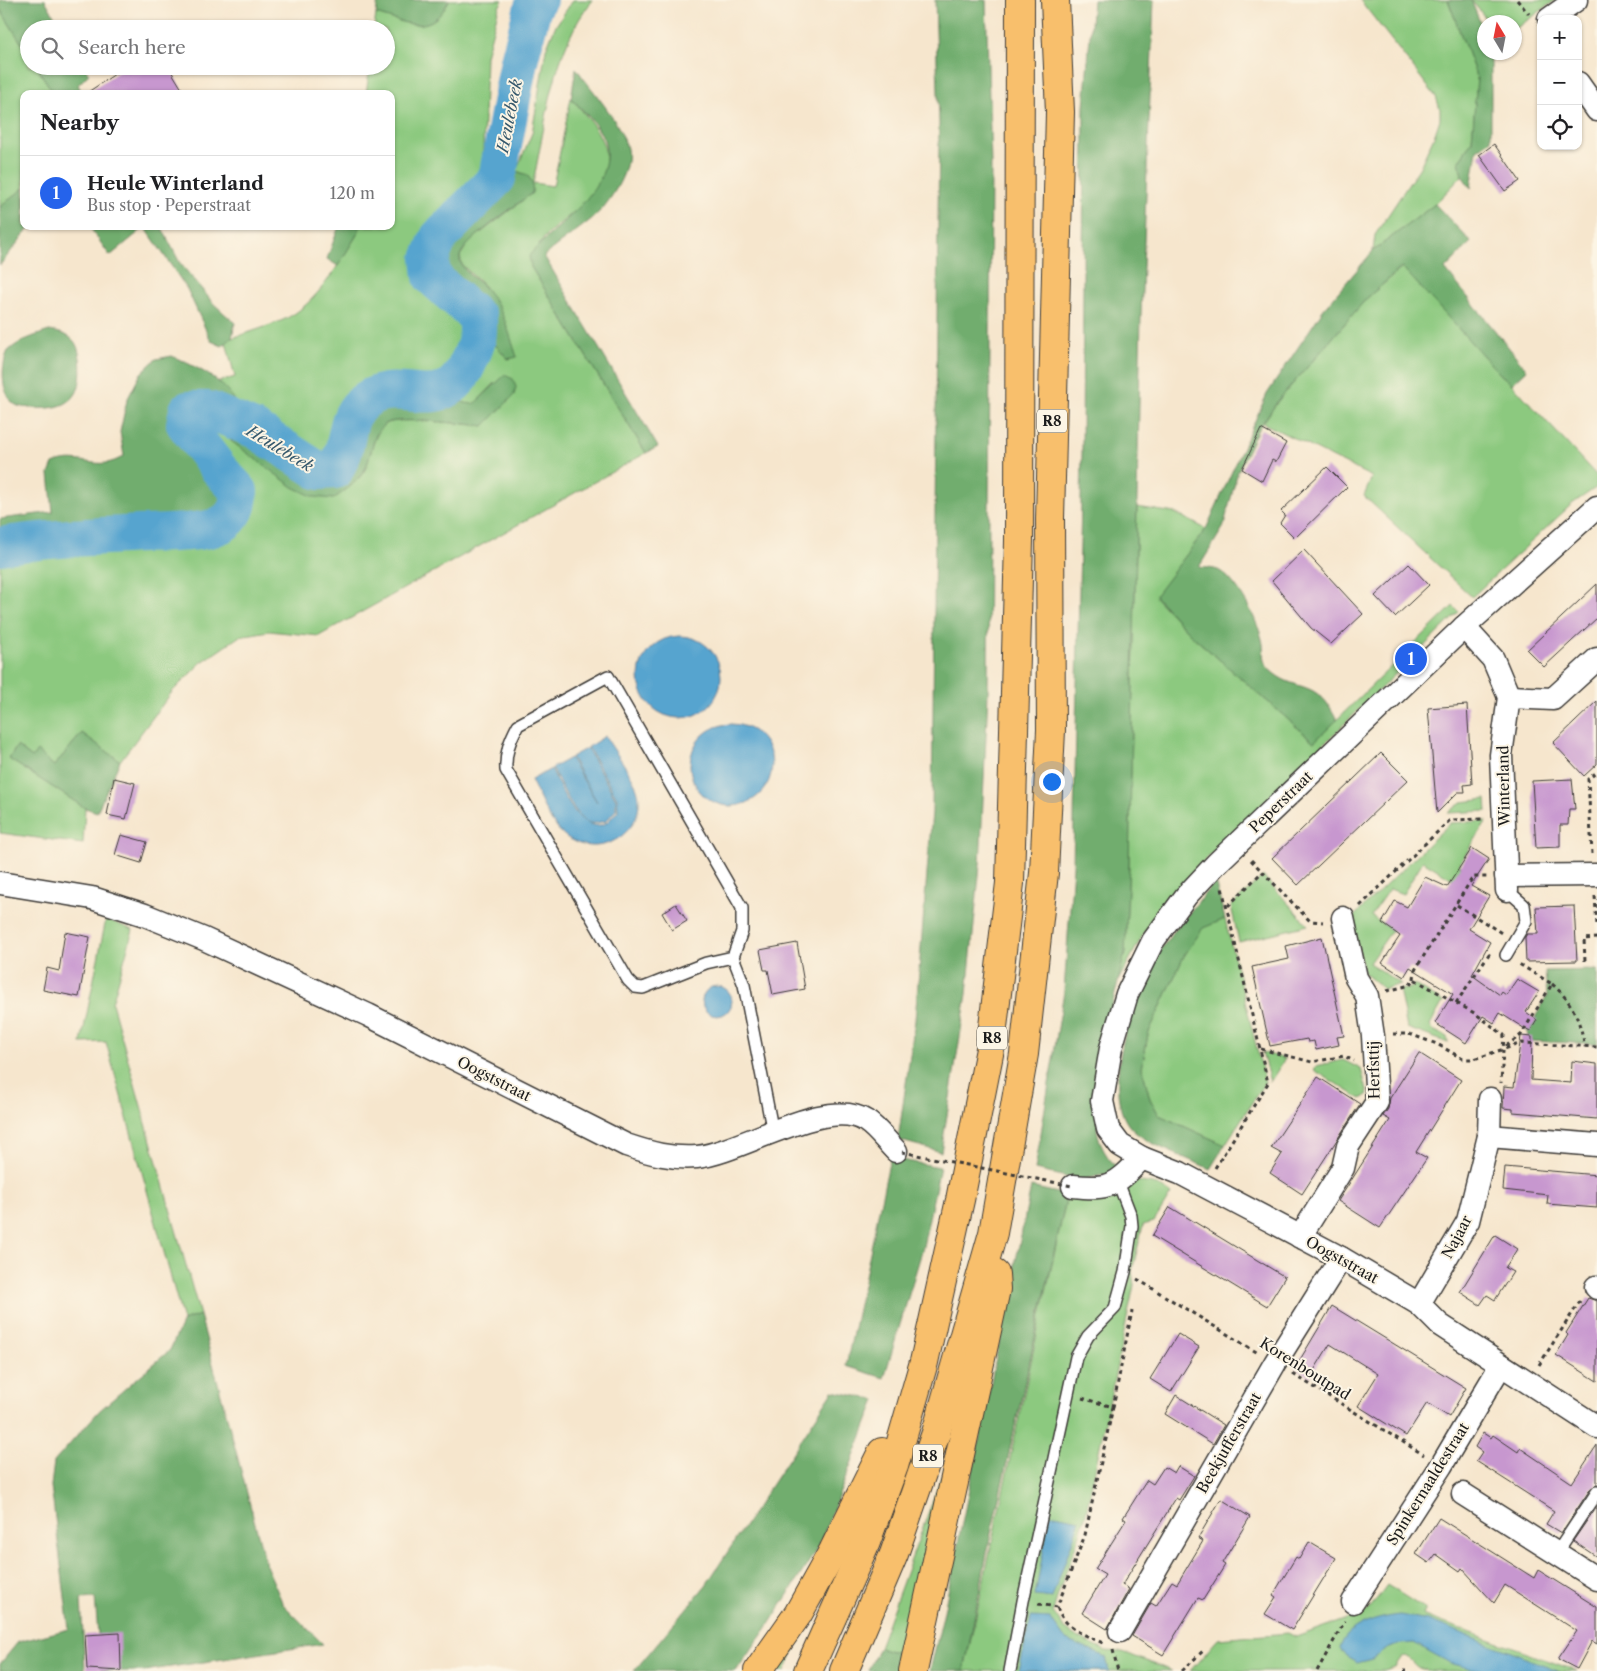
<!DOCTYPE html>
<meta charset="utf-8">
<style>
body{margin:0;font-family:"Libre Caslon Text",serif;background:#f2f2f2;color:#202124}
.controls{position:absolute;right:15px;top:15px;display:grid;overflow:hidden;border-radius:10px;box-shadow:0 1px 4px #0004}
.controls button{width:45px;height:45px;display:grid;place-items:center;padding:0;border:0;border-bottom:1px solid #e0e0e0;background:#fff;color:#202124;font:25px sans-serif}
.compass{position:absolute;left:1477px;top:15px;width:45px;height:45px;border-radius:50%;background:#fff;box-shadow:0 1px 4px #0004;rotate:350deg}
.you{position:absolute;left:1051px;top:781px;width:18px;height:18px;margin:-12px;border:4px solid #fff;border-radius:50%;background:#1a73e8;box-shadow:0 0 0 8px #1a73e833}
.badge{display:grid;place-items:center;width:32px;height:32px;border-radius:50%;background:#2563eb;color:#fff;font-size:16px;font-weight:700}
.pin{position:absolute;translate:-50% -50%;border:2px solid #fff;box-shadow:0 1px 5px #0006}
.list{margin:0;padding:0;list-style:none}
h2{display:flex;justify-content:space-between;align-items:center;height:65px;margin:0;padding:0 20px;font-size:21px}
h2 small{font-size:16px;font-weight:400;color:#757577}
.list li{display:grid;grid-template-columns:32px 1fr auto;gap:15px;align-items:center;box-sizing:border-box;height:75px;padding:0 20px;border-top:1px solid #e0e0e0}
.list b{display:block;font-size:19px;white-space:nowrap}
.list p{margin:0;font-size:16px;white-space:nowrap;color:#757577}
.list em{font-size:16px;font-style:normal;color:#757577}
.icon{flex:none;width:28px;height:28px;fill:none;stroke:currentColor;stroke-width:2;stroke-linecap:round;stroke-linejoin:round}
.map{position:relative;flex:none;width:1597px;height:1671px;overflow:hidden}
.search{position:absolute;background:#fff;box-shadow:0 1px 4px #0004;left:20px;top:20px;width:375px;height:55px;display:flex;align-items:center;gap:12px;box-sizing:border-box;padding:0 18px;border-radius:28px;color:#757577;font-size:19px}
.panel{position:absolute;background:#fff;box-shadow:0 1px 4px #0004;left:20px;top:90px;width:375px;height:140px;border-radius:10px}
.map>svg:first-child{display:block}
.green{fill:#8cc97f;stroke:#54724e}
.forest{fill:#71ad6e;stroke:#466445}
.water{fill:#56a4cf;stroke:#396076}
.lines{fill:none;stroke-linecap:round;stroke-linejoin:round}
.river{stroke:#56a4cf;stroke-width:38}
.building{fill:#c797cf}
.lane-casing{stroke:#3d3a37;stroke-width:14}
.street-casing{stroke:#3d3a37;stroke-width:25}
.highway-casing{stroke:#3d3a37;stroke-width:30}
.path{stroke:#3d3a37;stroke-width:3;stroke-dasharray:4 4;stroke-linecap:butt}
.lane{stroke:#fff;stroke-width:11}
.street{stroke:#fff;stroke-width:22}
.highway{stroke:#f8bf6c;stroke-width:28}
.path-bridge{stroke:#3d3a37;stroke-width:3;stroke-dasharray:4 4;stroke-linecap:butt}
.labels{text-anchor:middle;stroke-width:4;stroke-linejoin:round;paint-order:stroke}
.shield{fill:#fcf5e5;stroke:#5f5d58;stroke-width:1}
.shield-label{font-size:14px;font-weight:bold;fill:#1c1c1c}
.street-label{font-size:15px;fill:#1c1c1c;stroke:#fcf5e5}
.water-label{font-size:16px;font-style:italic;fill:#36596d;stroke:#fcf5e5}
</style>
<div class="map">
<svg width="1597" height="1671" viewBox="0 0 1597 1671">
<rect width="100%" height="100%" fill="#fcf5e5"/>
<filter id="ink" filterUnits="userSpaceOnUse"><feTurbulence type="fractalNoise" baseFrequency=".02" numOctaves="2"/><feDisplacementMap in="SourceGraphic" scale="10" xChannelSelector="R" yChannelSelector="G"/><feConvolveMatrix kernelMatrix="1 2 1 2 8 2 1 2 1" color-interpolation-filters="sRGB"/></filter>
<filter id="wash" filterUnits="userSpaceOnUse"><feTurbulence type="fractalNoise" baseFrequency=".0096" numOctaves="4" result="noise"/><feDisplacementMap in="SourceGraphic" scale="20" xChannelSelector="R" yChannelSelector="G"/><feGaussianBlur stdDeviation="1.12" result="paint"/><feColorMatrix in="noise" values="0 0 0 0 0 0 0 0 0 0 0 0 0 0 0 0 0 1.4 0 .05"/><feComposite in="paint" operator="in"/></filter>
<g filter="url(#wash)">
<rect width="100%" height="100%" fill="#f6e6cd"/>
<g class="green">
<path d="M449,0h54l-4,7 -13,49 -4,125c-18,23 -47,43 -56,71 -3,7 -6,23 -3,30 6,14 25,18 36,27 20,19 7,50 -8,68 -12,17 -29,8 -45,6 -47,-4 -65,33 -71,72l-8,5h-13l-32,-21 -57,-28 7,-4 -14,-25 17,-5 -9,-35 6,-4c17,-6 35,-11 51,-18 34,-15 56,-57 75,-87l2,-7h31v-132h-25l4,-28h16v-37h-12l2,-15c31,9 55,23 73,-14z"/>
<path d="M573,0h20c-40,47 -47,123 -60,183l20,3 18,-88c38,42 53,69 4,113 -11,10 -26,19 -34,31 -5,6 -7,17 -10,25l115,186 -327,183 -50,-5 -29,5 -38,26 -30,30 -52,69 -38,-28 -28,33 -17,-14 -5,6 -15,-12 -8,13 76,49 -2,36 -83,-11v-280l182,-16c33,-6 75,-8 62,-53l-46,-51 -3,-9 3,-4 6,-2 12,2 21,9 -7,5 1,7 102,58c11,-8 24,-16 31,-28 8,-14 8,-40 24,-48 11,-6 80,1 96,3l11,-43 -20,21h-10l-14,-4 26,-39 13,-38 1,17 17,19 -23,-72 -23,-22 -2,-9 9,-14 63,-49 -4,-18 -12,-4 16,-38 14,-84 9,-22z"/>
<path d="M1360,0h88l29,78 -5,63 -13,20 3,15 -27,28 -62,47 2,-16 45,-68 15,-33 5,-15v-10l-4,-12z"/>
<path d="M1471,0h85l-41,29 -1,-7h-25z"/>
<path d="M0,9l29,46v11h7l18,28h-30v94l-24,19z"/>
<path d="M1403,267l96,106 13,11 85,92v11l-25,17 -100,93 -108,-101 8,-19 -109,-54 15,-22 88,-102z"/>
<path d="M1137,507l38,6 31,16 -51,68 35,37 124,108 139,-136 6,6 -263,257 -33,37 -18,25 -28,52 8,-30 4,-89z"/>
<path d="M1486,799l1,12 -39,2 14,-11z"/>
<path d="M1487,821l-28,44 11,7 -8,13 -39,-24 -20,33 -13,-5 -19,27 21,14 -23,33 32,21 -17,5 -20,-16 -13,-54 99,-96z"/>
<path d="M1263,876l45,49 -69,17 -8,-36z"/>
<path d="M106,919l27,11 -21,73 88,312 -17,6 -77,-279 -25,1z"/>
<path d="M1225,919l40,163 -40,63 -66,-30 -9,-16 -8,-31 6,-34 36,-78 18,-28z"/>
<path d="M1414,984l29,18 -13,23 3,5 14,7 1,6 -41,-15 -8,-38 12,-2z"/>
<path d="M1262,1052l23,7 -15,23z"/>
<path d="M1343,1060l18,9 7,25 -7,5 -47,-29 2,-4z"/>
<path d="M1137,1181l20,4 14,9 -17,28 -11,3 -11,46 2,14 -49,232c-9,33 -24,63 -32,95l11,16 16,11 26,12 17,1 49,19h-208l103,-476 37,1z"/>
<path d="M959,1429l-50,228 -30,-10z"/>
<path d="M825,1582l-40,89h-17z"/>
<path d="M1387,1585l38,24 -3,6 155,56h-146c-3,-1 -9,-1 -12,-3 -11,-6 -13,-23 -24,0l-11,3h-194l28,-32 70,-6 8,4 71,-25z"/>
</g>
<g class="forest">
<path d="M0,0h45l17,29h-33v26l-29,-46z"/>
<path d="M378,0h71c-17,37 -42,23 -73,14z"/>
<path d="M935,0h51l5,163 -3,530 -8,172 -13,129 -26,158 -43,-12 17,-120 17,-208 7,-689z"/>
<path d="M1093,0h61l-13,315 -12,549 -4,89 -20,82 -8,95c2,9 4,16 9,24 4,7 10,10 11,18l-37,8 -45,-10 29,-179 9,-125 9,-412 2,-347z"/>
<path d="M1448,0h23l13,32v20l7,1v87l-14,10 -6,38 -9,-12 -3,-15 13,-20 5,-63z"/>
<path d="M36,66h48l5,8 -11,11 5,9h-29z"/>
<path d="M576,68c17,24 41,49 50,77 7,20 -11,48 -23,63 -15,17 -42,32 -59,48l114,191 -12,6 -115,-186 -2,-11c26,-32 90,-68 75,-116 -6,-16 -22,-30 -33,-42z"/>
<path d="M516,171c13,4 18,8 16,22 -14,11 -68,48 -72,63 -2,13 18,24 25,32 19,21 23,43 32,69l-9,2 -17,-19c-1,-43 -24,-43 -52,-66 -1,-10 0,-22 5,-30 14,-24 51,-54 72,-73z"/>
<path d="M24,188v38h7l-31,39v-58z"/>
<path d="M1435,204l36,38 -26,27 82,101 -15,14 -13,-11 -97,-106 -36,32 -88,102 -20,28 -20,42 -15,57 -24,39c5,1 14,1 19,3 19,9 42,54 45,74 1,10 -2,16 6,25 25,25 48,7 68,51l-23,22 -124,-108 -35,-38 51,-67 61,-135 56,-84 50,-59z"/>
<path d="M89,226h72l19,37 34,41 21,19 -3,15 -10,8 -11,-5 -24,-52 -42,-62 -35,29z"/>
<path d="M339,226h21l-2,7 -20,33 -11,-7z"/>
<path d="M49,331c9,1 18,3 24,9 10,10 10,45 2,55 -11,16 -36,14 -53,12 -22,-3 -22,-42 -14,-56 12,-11 26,-15 41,-20z"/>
<path d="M172,356c22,10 49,22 62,43l-2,8 -7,4 -36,-12 -13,12 3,12 50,69 3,9c-10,13 -19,17 -34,21l-198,17v-20l53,-7 -4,-38 4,-10c27,-12 44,10 71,-8l-4,-24 7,-32 14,-27 15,-14z"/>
<path d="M505,375l8,4 3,8 -2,8 -30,31c-16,-2 -85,-9 -97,-3 -17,9 -14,37 -25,51 -8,10 -18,18 -29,25l-19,-2 -21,-10 -62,-46 -1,-7 7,-5c19,13 55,41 74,48 48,16 31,-59 62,-75 20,-10 53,-5 75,-3 10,1 17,5 26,5z"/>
<path d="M82,733l38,28 -23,51 -12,-4 -76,-49 8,-13 15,12 5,-7 17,15z"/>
<path d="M1215,881l10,38 -22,9 -19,28 -36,78 -6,34 8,31 9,16 66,30 -15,24c-21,-10 -58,-23 -75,-37 -41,-34 1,-147 25,-182 17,-24 37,-46 55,-69z"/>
<path d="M1597,970v74l-68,-3 -2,-9 20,-36 -2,-25z"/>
<path d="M890,1158l50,9 -18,84 -38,127 -38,-12z"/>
<path d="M1031,1187l36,8 -77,343 -26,133h-34l13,-55z"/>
<path d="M200,1315l66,250 17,39 40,40 -179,27h-43l-6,-73 -14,1 4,72h-85v-7l18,-22 51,-13 -18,-143 3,-24 45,-51 71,-61 13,-29z"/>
<path d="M833,1391l43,9 -57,146 -53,83 -30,42h-102l72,-86z"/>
<path d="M879,1647l30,10 -3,14h-38z"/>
</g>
<g class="water">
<circle cx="680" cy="677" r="41"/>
<circle cx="731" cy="765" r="41"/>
<path d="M605,736c8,13 29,41 32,53 12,38 -32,71 -66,51 -21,-12 -30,-40 -40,-60l20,-11c9,17 29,70 56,53 4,-3 7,-8 11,-11l-1,-13 -29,-51z"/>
<path d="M587,748l29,51v11l-10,11c-5,1 -11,3 -16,2 -15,-4 -30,-41 -38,-55l18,-10 27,44 -26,-45z"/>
<circle cx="717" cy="1001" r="15"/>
<path d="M1050,1514l30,6 -28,78 -17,-2z"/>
<path d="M1401,1615l27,5 132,51h-71l-21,-3 -18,-5 -36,-20 -13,1 -15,5 -13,10 -16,4 -11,-6 -6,-8c5,-24 40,-32 61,-34z"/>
<path d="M1031,1617l19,1 16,22 40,17 3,14h-90z"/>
</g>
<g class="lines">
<path class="river" d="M0,546c47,-8 94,-9 141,-12 23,-1 49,0 72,-6 19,-6 26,-19 26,-37l-20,-22 -34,-45 3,-14h21l47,20 63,41 16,-1c2,-6 6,-11 8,-17 5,-17 4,-36 18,-49 35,-34 80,18 106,-39 9,-20 12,-25 11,-47l-46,-41 -2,-18 9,-22 58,-59 22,-117 14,-54 5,-7"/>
</g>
<g id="blocks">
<g class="building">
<path d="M127,66h41l17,28h-100z"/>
<path d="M1494,144l26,37 -15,10 -26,-36z"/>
<path d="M1261,429l25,14 -10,19 -4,-2 -10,21 -20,-12z"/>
<path d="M1327,467l20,20 -52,51 -15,-15 5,-8 -4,-4z"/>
<path d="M1304,550l59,64 -32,30 -20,-16 -39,-47z"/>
<path d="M1409,564l20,21 -34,32 -20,-21z"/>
<path d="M1597,584v34l-53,49 -17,-17z"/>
<path d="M1597,701v63l-13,12 -31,-33z"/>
<path d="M1467,705l5,79 -8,1 1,7h-7l-21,21 -9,-105z"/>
<path d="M1381,753l27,27 -110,105 -26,-27z"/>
<path d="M114,778l21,5 -9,36 -19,-4z"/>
<path d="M1572,779l3,30h-6l-1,16h-8v22l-24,1 -4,-67z"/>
<path d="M121,835l26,7 -6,21 -26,-8z"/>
<path d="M1472,848l17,11 -18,27 18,10 -20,33 21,13 -18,33 28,20 2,-3 4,3 11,-16 22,13 -13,20 11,8 -7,12 -30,-19 -6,10 -11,-7 -17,27 -31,-20 18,-29 -43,-27 -6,10 -22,-14 18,-27 -18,-13 13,-22 12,6 18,-30 22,10z"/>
<path d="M676,904l11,17 -15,9 -10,-17z"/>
<path d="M1574,906l3,55 -51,1 -1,-25 2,-3h11l-2,-27z"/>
<path d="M65,932l25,5 -11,60 -36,-7 4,-22 12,3z"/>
<path d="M1322,937l22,99 -7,1 2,8 -23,5 -2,-9 -6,1 -1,-3 -37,7 -18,-79 37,-8 -3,-13z"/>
<path d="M797,943l8,46 -32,6 -5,-25h-4l-4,-20z"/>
<path d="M1521,1036l11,1 -1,43 40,3 1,-22 25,3v55l-84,-7v-3l-10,-1 1,-22 10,1z"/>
<path d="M1419,1053l42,27 -45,72 11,6 -47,70 -42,-27 52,-81 -7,-4 5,-7 2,-11z"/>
<path d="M1318,1077l42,27 -58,90 -32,-21 12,-19 -11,-6z"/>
<path d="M1505,1167l92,8v33l-50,-4 1,-9 -45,-5z"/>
<path d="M1170,1207l115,70 -18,29 -115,-70z"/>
<path d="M1495,1235l22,14 -12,19 8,4 -18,28 -8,-5 -7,10 -20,-13z"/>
<path d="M1588,1298l9,3v80l-41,-26 12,-20 -2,-2z"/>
<path d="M1332,1306l134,82 -17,29 -22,-14 -21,33 -48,-30 20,-32 -48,-30 -20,33 -15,-9z"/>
<path d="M1178,1334l21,13 -28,45 -21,-13z"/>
<path d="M1176,1395l48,30 -11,19 -48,-30z"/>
<path d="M1483,1433l8,5 2,-3 25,17 2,-4 52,35 25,-38v40l-6,3 -30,45 -15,-9 8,-13 -78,-50 6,-9 -7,-5z"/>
<path d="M1178,1466l16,10 -15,24 -3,-2 -54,87 7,4 -22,40 -25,-16 23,-38 -10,-6 31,-49 -3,-2 24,-38 6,4 11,-17 10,6z"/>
<path d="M1221,1499l29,18 -28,46 3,2 -22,35 -5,-2 -35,57 -31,-19 19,-33 5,3 16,-25 5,3 26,-43 -5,-3z"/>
<path d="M1597,1506v51l-24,-16z"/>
<path d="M1439,1518l95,60 4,-8 59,37v37l-5,-3 -15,28 -19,-10 19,-28 -72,-46 -11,18 -32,-35 -2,3 -24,-17 -7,9 -13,-9z"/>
<path d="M1309,1542l27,16 -44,72 -27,-16 11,-17 -3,-2 23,-38 3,2z"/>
<path d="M120,1633l1,38 -34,-2 -2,-34z"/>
</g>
</g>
</g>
<g filter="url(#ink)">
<use href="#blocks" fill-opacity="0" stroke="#3d3a37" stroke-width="1"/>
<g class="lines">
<g class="lane-casing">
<g id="lane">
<path d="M1506,955l20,-34 -2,-16 -17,-15"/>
<path d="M733,957l-27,6 -63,25 -8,-1 -7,-7 -122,-210c-1,-17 4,-30 12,-45l90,-49 134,232v23l-9,26 11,28 29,148"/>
<path d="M1556,1554l41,-62"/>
<path d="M1010,1671l13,-70 53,-244 12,-21 27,-28 10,-36 7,-46 -1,-10 -13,-34"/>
</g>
</g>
<g class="street-casing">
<g id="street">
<path d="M1549,19l27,-19"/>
<path d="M1578,83l19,27"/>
<path d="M1597,507l-133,120 -248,237 -30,32 -33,45 -26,53 -16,54 -9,53 6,28 12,16 22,13 38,15 161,85 78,46 21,21 157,102"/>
<path d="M1464,627l29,32 16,38 -8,58 6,135"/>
<path d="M1509,697l44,2 44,-40"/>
<path d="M1506,876l91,-1"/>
<path d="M0,883l92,15 53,17 59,24 164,76 258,130c24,8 45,14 71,12 43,-4 131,-62 169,-36 11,7 20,20 30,30"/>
<path d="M1489,1136l108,9"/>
<path d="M1073,1186c39,4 42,-1 69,-28"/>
<path d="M1300,1237l43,-69 5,-22 29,-44 -4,-66 -6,-40 -11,-18 -13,-60"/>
<path d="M1596,1287l1,1"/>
<path d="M1419,1304l49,-83 21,-85 1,-37"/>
<path d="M1463,1494l134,85"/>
<path d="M1353,1602l88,-136 60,-101"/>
<path d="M1120,1631l155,-268 66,-105"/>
</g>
</g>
<g class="highway-casing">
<g id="highway">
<path d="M758,1671l40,-57 35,-63 49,-99"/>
<path d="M808,1671l58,-129 28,-76 30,-104 36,-162 31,-156 19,-161 9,-342 1,-541"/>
<path d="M844,1671l50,-117 42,-121 57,-200 31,-179 20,-181 7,-143 -1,-211 10,-407 -5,-112"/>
<path d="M913,1671l83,-382 -1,-15"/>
</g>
</g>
<g class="path">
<path d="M1517,0l12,14"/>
<path d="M1592,854l-4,-75 9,-7"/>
<path d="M1251,860l59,61 13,1"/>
<path d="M1595,896l2,30"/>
<path d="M1457,905l46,29"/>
<path d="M1228,906l34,-34"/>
<path d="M1360,906l90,-86 34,-1"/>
<path d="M1585,961l-1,-22 13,-1"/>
<path d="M1414,979l1,-9 58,-93h14"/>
<path d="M1552,984c21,18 28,37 33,63"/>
<path d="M1387,991l23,-6 4,-6 62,35 28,21 -3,48"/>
<path d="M1456,1003l35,-52"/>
<path d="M1393,1034h16l28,10 26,15h11l48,-16 75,4"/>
<path d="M1506,1046l15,-11 31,-51 -33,-20"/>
<path d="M1261,1049l51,13 32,-6 10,5"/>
<path d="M1215,1168l53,-85 -46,-195"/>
<path d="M1137,1279l121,74"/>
<path d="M1539,1365l41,-64"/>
<path d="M1293,1374l131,81"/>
<path d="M1082,1398l31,9 19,-96"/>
<path d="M1038,1604l19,3 28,-72 28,-128"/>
<path d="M1057,1607c8,22 26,27 46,36"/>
<path d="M1113,1650l5,21"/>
<path d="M1182,1671l22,-21"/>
<path d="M1317,1671l28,-50"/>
<path d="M1404,1671h2"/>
</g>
<use href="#lane" class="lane"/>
<use href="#street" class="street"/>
<use href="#highway" class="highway"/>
<path class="path-bridge" d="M902,1152l170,34"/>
</g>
</g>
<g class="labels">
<g class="shield">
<rect x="1037" y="409.5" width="30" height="23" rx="4"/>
<rect x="977" y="1026.5" width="30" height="23" rx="4"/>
<rect x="913" y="1444.5" width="30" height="23" rx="4"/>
</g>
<g class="shield-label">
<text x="1052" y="426">R8</text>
<text x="992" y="1043">R8</text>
<text x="928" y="1461">R8</text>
</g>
<g class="street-label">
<text transform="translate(1504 786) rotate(-91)" y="5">Winterland</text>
<text transform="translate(1281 802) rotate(-44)" y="5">Peperstraat</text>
<text transform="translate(1374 1070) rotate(-91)" y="5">Herfsttij</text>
<text transform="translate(494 1079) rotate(27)" y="5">Oogststraat</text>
<text transform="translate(1457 1237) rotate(-62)" y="5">Najaar</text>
<text transform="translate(1342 1260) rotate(29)" y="5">Oogststraat</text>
<text transform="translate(1305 1369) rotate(32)" y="5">Korenboutpad</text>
<text transform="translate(1229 1443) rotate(-60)" y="5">Beekjufferstraat</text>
<text transform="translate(1428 1484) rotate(-58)" y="5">Spinkernaaldestraat</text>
</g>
<g class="water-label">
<text transform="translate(509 116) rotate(-79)" y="6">Heulebeek</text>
<text transform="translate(280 448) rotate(31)" y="6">Heulebeek</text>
</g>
</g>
</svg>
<div class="controls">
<button>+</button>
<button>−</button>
<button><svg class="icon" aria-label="locate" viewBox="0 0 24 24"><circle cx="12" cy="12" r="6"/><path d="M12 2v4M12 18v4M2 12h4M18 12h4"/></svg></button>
</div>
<svg class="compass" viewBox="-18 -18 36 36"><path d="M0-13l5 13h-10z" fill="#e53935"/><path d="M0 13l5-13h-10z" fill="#757577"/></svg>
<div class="you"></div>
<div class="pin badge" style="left:1411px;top:659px">1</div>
<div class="search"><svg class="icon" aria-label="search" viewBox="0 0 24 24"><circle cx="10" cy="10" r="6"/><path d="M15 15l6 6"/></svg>Search here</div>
<section class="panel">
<h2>Nearby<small></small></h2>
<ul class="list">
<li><span class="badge">1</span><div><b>Heule Winterland</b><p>Bus stop · Peperstraat</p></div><em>120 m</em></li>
</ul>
</section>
</div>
